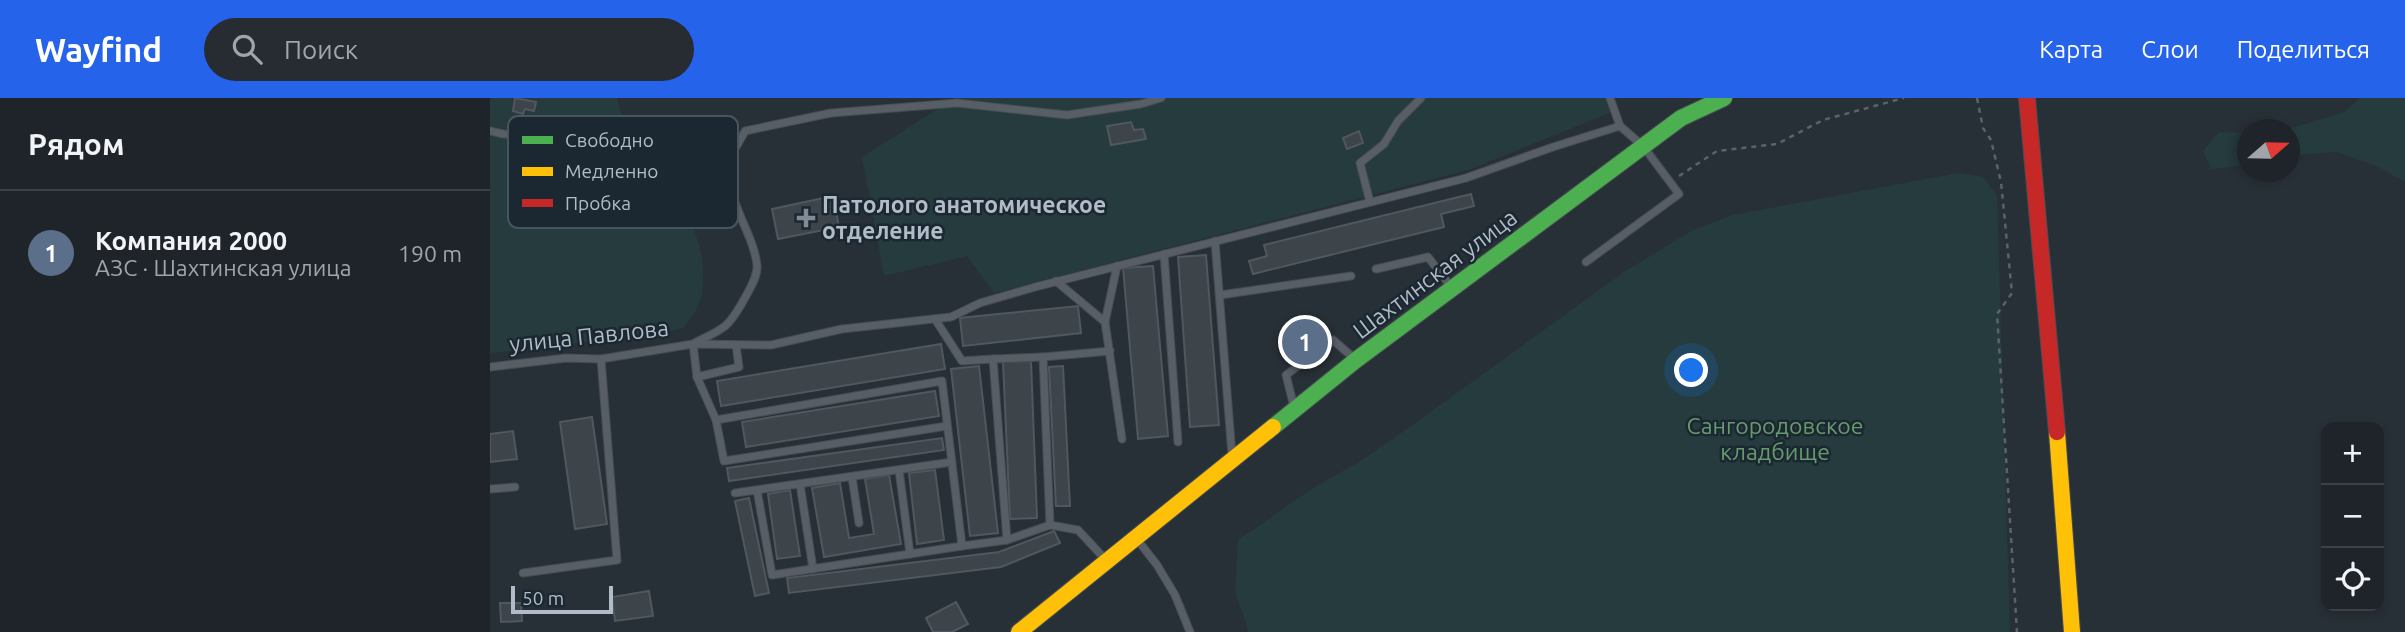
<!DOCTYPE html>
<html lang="ru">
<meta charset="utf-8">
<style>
body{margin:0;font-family:Ubuntu,sans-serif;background:#262c31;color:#f1f3f6}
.controls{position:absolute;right:21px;bottom:21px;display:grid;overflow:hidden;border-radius:14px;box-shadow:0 4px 10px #0003}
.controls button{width:63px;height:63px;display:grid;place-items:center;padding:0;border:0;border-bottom:2px solid #3c4146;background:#1e2429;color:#f1f3f6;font:35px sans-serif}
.compass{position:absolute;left:1747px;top:21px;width:63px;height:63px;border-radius:50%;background:#1e2429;box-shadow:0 4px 10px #0003;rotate:70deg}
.scale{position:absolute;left:21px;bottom:18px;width:102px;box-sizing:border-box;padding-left:7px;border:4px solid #b1bcc8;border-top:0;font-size:19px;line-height:24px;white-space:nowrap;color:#b1bcc8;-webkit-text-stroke:5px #1b2731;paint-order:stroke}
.you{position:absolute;left:1202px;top:273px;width:24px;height:24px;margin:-18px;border:5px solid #fff;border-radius:50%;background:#1a73e8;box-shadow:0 0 0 10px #1a73e833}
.badge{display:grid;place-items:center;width:46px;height:46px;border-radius:50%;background:#2563eb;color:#fff;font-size:23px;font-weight:700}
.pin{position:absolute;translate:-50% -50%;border:4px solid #fff;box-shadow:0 2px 7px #0006}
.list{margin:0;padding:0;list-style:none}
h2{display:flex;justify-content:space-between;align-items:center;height:91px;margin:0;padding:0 28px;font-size:30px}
h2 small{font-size:23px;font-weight:400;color:#a1a4a8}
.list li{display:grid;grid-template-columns:46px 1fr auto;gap:21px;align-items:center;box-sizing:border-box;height:126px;padding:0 28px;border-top:2px solid #3c4146}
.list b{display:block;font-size:26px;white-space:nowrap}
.list p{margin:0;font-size:23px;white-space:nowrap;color:#a1a4a8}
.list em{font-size:23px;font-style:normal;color:#a1a4a8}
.icon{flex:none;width:38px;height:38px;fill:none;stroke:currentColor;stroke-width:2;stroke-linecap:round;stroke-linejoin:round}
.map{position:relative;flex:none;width:1915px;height:534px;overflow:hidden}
header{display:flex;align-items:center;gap:42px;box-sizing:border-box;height:98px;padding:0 35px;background:#2563eb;color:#fff}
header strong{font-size:33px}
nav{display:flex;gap:38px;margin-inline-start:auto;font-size:24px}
.search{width:490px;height:63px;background:#262c31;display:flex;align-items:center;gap:18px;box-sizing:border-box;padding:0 24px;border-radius:38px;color:#a1a4a8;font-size:26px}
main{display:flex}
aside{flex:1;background:#1e2429}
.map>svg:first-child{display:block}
.green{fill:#253b3d}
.building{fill:#3d444a;stroke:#50575e;stroke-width:2}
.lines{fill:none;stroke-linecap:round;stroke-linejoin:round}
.lane-casing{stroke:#464c51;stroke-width:9}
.fast-casing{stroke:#464c51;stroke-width:18}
.slow-casing{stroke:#464c51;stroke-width:18}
.jam-casing{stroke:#464c51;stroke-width:18}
.path{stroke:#5b6268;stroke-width:2.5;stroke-dasharray:5 5;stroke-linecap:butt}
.lane{stroke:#585e65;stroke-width:7}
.fast{stroke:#4caf50;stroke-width:16}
.slow{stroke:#ffc107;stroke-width:16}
.jam{stroke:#c62828;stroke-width:16}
.poi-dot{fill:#818b95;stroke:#1b2731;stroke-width:2.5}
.labels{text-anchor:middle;stroke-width:5;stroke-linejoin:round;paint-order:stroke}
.poi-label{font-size:23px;font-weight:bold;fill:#b1bcc8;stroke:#1b2731;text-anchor:start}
.street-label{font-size:23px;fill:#b1bcc8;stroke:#1b2731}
.park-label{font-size:23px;fill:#679a6e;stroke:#1b2731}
.key{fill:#1b2731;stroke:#48545e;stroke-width:2}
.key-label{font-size:19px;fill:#b1bcc8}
</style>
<header>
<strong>Wayfind</strong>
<div class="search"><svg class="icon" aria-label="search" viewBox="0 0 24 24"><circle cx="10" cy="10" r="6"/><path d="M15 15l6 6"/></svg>Поиск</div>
<nav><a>Карта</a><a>Слои</a><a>Поделиться</a></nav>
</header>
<main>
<aside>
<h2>Рядом<small></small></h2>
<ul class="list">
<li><span class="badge" style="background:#5c6f8a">1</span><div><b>Компания 2000</b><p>АЗС · Шахтинская улица</p></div><em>190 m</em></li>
</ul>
</aside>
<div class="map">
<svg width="1915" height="534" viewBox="0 0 1915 534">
<rect width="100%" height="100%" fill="#283037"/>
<g class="green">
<path d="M0,0h127l4,15c36,49 97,122 79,188 -2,9 -11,19 -17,27l-27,6 -166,19z"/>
<path d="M465,0h658l4,12 -149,60 -474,123 -27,-37 -83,20 -22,-119z"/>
<path d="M1870,0h45v84l-29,-16 -39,-14 -47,3 -2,-26 57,-17z"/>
<path d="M1729,34l28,1v32l-36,4 -8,-18z"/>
<path d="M1468,75l25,4 14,18 13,437h-761l-14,-40 3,-52 75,-52 44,-25 50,-34 217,-157 69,-42 40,-15z"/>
</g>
<g class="building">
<path d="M25,0l21,4 -2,9 -9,-2 -2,5 -10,-3z"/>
<path d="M641,24l3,8 9,-1 3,10 -35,6 -4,-19z"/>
<path d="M869,33l4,12 -16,6 -4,-11z"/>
<path d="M981,96l3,12 -33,8 3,13 -191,47 -4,-13 18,-5 -3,-11z"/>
<path d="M343,98l6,31 -61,12 -6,-30z"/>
<path d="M716,157l13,170 -29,2 -12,-170z"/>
<path d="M663,168l15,170 -30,3 -15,-171z"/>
<path d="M588,208l3,27 -118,13 -3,-28z"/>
<path d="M824,225l11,15 -28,21 -11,-15z"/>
<path d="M451,246l4,25 -224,37 -4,-25z"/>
<path d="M541,263l6,157 -27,1 -7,-157z"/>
<path d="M489,268l19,167 -28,3 -19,-167z"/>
<path d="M573,268l7,140h-14l-7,-139z"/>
<path d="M445,293l4,25 -193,31 -4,-25z"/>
<path d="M102,319l15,107 -32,5 -15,-107z"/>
<path d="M23,333l4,28 -27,3v-28z"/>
<path d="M452,340l2,12 -215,31 -2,-13z"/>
<path d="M445,372l9,70 -27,4 -8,-71z"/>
<path d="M399,377l12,69 -77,13 -12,-69 28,-5 9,55 25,-4 -9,-55z"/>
<path d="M300,392l10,66 -23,3 -9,-65z"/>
<path d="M259,400l20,95 -14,3 -20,-95z"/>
<path d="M564,433l6,12 -59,24 -212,26 -2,-15 212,-26z"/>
<path d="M159,493l4,25 -38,5 -3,-24z"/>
<path d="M466,504l12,22 -16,8h-19l-7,-14z"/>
<path d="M10,505h21l1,18 -21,1z"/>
</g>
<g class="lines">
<g class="lane-casing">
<g id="lane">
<path d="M1120,0l10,28"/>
<path d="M0,33l13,3 46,2 75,10 63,40 25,-6 18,-20"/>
<path d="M198,88l47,17"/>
<path d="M880,104l-10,-39 24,-19 14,-23 23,-23"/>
<path d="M725,143l17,214"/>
<path d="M674,156l14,188"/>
<path d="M627,168l-12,56 17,117"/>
<path d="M886,171l52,-12 24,31"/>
<path d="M566,183l49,41"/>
<path d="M730,197l131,-19"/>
<path d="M445,221l27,42 31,-2"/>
<path d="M206,244c31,-14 34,-17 50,-46 5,-9 12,-21 11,-31 -4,-35 -34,-67 -27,-104 2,-10 11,-21 15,-30l86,-18 126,-10 110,12 74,-11 20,-6"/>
<path d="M203,246l4,33"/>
<path d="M246,247l3,22 -42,10 19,43 226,-39 20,165 45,-6"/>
<path d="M553,259l-50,2 14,181 43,-15"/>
<path d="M0,269l76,-9 35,1 92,-15 78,1 71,-16 109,-12 29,-14 55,-16 431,-109 87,-31 67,-21 23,20 36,48 -93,68"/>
<path d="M804,309l-8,-32 47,-35 23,20"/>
<path d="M226,322l8,41 223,-35"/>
<path d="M409,372l11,84"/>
<path d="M362,379l7,46"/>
<path d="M310,386l13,85"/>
<path d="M0,391l25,-2"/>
<path d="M267,392l15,85 190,-29"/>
<path d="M245,395l217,-31"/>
<path d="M646,440l21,27 18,30 15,37"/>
<path d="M615,461l-27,-29 -28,-5 -7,-168 67,-6"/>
<path d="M33,475l94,-13 -16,-201"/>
</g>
</g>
<g class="fast-casing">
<path id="fast" d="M783,329l83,-67 325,-242 43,-20"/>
</g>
<g class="slow-casing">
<g id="slow">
<path d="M1567,334l15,200"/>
<path d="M529,534l254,-205"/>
</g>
</g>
<g class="jam-casing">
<path id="jam" d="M1537,0l30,334"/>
</g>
<g class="path">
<path d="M1487,0l6,30 8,12 10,42 11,111 -15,21 20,318"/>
<path d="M1189,78l38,-25 60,-7 46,-24 81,-22"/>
</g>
<use href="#lane" class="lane"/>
<use href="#fast" class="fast"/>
<use href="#slow" class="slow"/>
<use href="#jam" class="jam"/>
</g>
<path class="poi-dot" d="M312.5 109.5h7v7h7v7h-7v7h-7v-7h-7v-7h7z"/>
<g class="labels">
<g class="poi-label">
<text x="332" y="115">Патолого анатомическое<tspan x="332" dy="26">отделение</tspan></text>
</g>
<g class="street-label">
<text transform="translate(945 176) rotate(-37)" y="8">Шахтинская улица</text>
<text transform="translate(99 238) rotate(-6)" y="8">улица Павлова</text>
</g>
<g class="park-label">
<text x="1285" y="336">Сангородовское<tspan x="1285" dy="26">кладбище</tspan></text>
</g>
</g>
<rect x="18" y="18" width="230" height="112" rx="10" class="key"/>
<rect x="32" y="38" width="31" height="8" fill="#4caf50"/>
<rect x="32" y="69" width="31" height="9" fill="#ffc107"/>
<rect x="32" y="101" width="31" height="8" fill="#c62828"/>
<g class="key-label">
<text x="75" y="49">Свободно</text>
<text x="75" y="80">Медленно</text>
<text x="75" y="112">Пробка</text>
</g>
</svg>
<div class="controls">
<button>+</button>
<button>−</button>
<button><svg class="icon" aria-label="locate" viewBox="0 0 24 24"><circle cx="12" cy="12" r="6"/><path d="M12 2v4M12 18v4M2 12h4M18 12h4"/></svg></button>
</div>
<svg class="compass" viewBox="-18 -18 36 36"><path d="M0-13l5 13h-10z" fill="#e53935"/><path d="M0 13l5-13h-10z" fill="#a1a4a8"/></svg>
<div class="scale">50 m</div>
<div class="you"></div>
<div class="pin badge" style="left:815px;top:244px;background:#5c6f8a">1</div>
</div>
</main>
